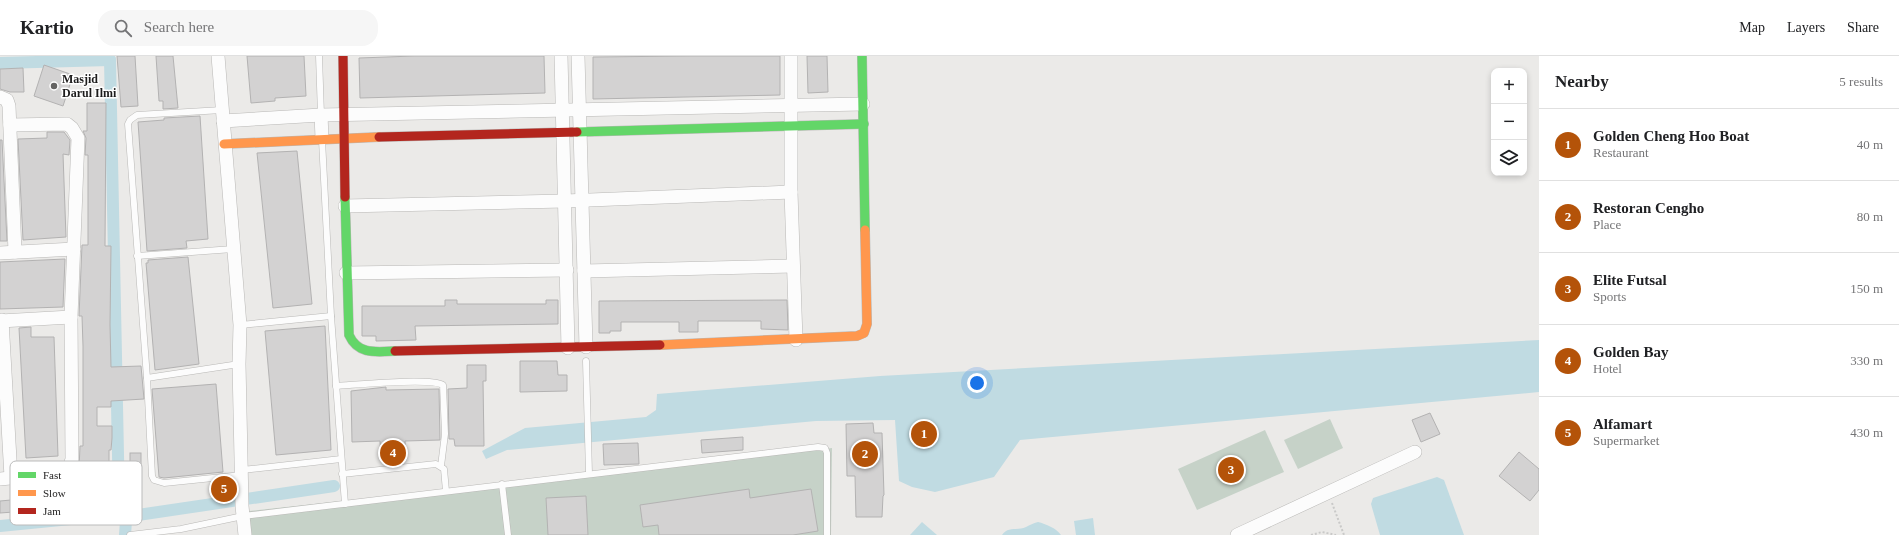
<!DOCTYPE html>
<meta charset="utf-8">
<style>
body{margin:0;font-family:"Times New Roman",serif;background:#f6f6f6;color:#202124}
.controls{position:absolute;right:12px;top:12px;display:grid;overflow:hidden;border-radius:8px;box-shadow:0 2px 6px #0003}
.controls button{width:36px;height:36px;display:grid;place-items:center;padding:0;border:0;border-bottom:1px solid #e0e0e0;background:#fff;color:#202124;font:20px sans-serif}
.you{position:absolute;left:977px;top:327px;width:14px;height:14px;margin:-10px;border:3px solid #fff;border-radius:50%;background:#1a73e8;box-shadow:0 0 0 6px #1a73e833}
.badge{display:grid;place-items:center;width:26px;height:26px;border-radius:50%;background:#b45309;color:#fff;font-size:13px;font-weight:700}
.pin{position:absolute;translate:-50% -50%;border:2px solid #fff;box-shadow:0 1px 4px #0006}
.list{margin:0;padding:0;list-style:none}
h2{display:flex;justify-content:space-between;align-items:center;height:52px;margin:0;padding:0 16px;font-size:17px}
h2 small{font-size:13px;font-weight:400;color:#757577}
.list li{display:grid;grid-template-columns:26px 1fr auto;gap:12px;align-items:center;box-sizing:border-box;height:72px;padding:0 16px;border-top:1px solid #e0e0e0}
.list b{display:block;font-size:15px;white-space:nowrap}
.list p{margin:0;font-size:13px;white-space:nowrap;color:#757577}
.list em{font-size:13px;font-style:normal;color:#757577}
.icon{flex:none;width:22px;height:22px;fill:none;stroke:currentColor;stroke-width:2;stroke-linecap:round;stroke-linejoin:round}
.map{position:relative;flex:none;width:1539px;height:479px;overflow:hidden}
header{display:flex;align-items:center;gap:24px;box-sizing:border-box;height:56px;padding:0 20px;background:#fff;border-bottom:1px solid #e0e0e0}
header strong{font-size:19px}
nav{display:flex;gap:22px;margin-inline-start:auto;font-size:14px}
.search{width:280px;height:36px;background:#f6f6f6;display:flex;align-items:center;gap:10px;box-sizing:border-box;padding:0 14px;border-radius:16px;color:#757577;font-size:15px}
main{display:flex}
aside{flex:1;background:#fff}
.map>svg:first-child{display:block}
.green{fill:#c6d2c8}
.water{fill:#c0dbe2}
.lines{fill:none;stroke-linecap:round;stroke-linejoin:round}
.canal{stroke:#c0dbe2;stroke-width:12}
.building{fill:#d3d2d2;stroke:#b3b2b2}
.lane-casing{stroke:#b9b8b6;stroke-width:7}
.street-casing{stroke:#b9b8b6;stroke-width:14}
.fast-casing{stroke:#b9b8b6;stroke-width:10}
.slow-casing{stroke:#b9b8b6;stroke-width:10}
.jam-casing{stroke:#b9b8b6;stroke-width:10}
.path{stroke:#c9c9c8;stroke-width:2;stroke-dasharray:2 2;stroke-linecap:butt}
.lane{stroke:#fcfcfc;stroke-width:6}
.street{stroke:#fcfcfc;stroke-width:13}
.fast{stroke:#63d668;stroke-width:9}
.slow{stroke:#ff974d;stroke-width:9}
.jam{stroke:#b3261e;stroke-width:9}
.poi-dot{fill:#656463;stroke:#fff;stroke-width:1.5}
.labels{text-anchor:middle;stroke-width:3;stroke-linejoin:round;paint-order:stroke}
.poi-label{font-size:12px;font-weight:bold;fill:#1d1c1c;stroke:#fff;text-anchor:start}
.key{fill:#fff;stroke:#bbb;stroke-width:1}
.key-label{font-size:11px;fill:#1d1c1c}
</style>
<header>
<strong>Kartio</strong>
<div class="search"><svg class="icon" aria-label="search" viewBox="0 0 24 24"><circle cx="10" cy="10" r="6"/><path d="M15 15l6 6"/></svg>Search here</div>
<nav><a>Map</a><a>Layers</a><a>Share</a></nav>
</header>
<main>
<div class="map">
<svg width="1539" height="479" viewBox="0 0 1539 479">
<rect width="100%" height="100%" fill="#ebeae8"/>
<g class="green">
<path d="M1330,363l13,29 -45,21 -14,-29z"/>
<path d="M1265,374l19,42 -87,38 -19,-41z"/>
<path d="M832,392l-1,87h-589l-2,-23z"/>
</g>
<g class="water">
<path d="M1539,284v52l-519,48 -26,37 -59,15 -23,-5 -13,-6 -4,-61 -79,1 -309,29 -21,9 -4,-8 43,-23 121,-11 10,-7 1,-16 223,-18z"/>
<path d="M1437,421l7,3 20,55h-84l-9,-31 2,-6z"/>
<path d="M1093,462l2,17h-19l-2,-14z"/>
<path d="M922,466l15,13h-27z"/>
<path d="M1038,466c8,2 18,6 23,13h-59c6,-9 15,-4 24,-8 4,-2 7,-4 12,-5z"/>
</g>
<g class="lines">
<g class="canal">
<path d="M0,7l110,-3 -40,-4"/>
<path d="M0,470l111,-11 5,-3 3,-8 -9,-444"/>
<path d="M125,479l1,-14 5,-5 203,-30"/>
</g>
</g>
<g class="building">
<path d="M117,0h18l3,50 -17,1z"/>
<path d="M156,0h17l5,52 -15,1v-8h-4z"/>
<path d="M247,0h57l2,40 -31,2v3l-24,2z"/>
<path d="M414,0h130l1,37 -185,5 -1,-40z"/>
<path d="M690,0h90v39l-187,4v-42z"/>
<path d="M807,0h20l1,36 -20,1z"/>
<path d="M44,9l29,10 -10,31 -29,-10z"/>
<path d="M23,12l1,24h-14l-10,-3v-20z"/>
<path d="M87,47h19l-1,143h6l-1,79 1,42 30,-1 3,33 -33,2v6h-14v19h15v12l-1,12h-2v17h-13v2h-17l1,-23h3v-100l-1,-30h-3l3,-71h6v-90h-3l1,-17 -3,-7h4z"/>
<path d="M200,60l8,123 -22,2 1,7 -40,3 -9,-129 26,-2v-2z"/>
<path d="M47,76h17l6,8 -1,15 -6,-1 3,83 -43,3 -5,-101 29,-1z"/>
<path d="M0,84h2l5,101h-7z"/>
<path d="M297,95l15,153 -39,4 -16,-155z"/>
<path d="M188,201l11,107 -44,6 -9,-107h2v-3z"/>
<path d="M65,203l-2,48 -63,2v-47z"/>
<path d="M445,244h12v4h89v-4h12v24l-143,2 1,14 -40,1v-5h-14v-30h83z"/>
<path d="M787,244l1,30 -27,-1v-8h-63v11h-19v-10h-58v9h-11v2h-11v-32z"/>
<path d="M325,270l6,124 -55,5 -11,-124z"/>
<path d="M31,271v10h23l4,119 -32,2 -7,-130z"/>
<path d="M520,305h37l1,14h9v16l-47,1z"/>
<path d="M467,309h19v16h-3l1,65h-29l-1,-7h-5l-1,-50 19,-1z"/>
<path d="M216,328l7,88 -59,6 -5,-1 -7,-88z"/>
<path d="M386,331v3l53,-1 1,51 -35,1 1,19h-25l-1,-19 -28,1 -1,-51z"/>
<path d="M1430,357l10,21 -19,8 -9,-22z"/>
<path d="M873,367l1,10h8l2,62 -1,1 -1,21h-26l-1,-41h-8l-1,-52z"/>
<path d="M743,381v13l-41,3 -1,-13z"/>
<path d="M638,387l1,21 -35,1 -1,-21z"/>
<path d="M1519,396l20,17v21l-9,11 -31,-25z"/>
<rect x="130" y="397" width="11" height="18"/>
<path d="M749,433l1,9 61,-9 7,42 -25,4h-134l-1,-10 -15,2 -3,-22z"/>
<path d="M48,436l1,5 60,-4 1,12 -110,8v-12l22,-2 -1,-5z"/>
<path d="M586,440l2,39h-40l-2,-37z"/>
</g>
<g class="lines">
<g class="lane-casing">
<g id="lane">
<path d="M319,0l2,59"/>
<path d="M222,54l-85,5 -7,5 -2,4 19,254 5,98 2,4 10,3 78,-8"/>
<path d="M322,84l9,176 14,188"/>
<path d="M137,200l96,-7"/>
<path d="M240,269l91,-9"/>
<path d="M586,305l3,113"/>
<path d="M147,322l92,-14"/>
<path d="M336,330c19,-1 94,-9 107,-1l2,49 -4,32"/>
<path d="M242,414l99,-11"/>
<path d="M342,418l94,-10 8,5 2,22"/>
<path d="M502,428l6,51"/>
<path d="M130,479l51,-6 62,-13 575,-69 7,1 2,5v82"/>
</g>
</g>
<g class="street-casing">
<g id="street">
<path d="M218,0l22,269 -1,39 3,142 3,29"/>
<path d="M561,0l7,292"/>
<path d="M578,0l8,291"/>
<path d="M791,0v136l5,148"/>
<path d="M0,41l7,3 2,6 6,146"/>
<path d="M321,59l1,23"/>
<path d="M223,65l98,-6 542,-11"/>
<path d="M345,150l220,-5 226,-9"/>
<path d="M0,197l74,-4"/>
<path d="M584,215l209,-5"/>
<path d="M346,217l221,-3"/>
<path d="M2,264l9,157"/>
<path d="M0,265l71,-4"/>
<path d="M0,423l60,-6 9,-4 3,-10 -1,-142 7,-179 -6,-10 -5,-4 -57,1"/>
<path d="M1237,479l178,-83"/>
</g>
</g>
<g class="fast-casing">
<g id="fast">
<path d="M862,0l3,174"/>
<path d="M577,76l287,-8"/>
<path d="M345,141l4,138c9,20 27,17 46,16"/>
</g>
</g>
<g class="slow-casing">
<g id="slow">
<path d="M224,88l155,-7"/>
<path d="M660,289l197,-9 7,-3 3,-9 -2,-94"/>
</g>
</g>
<g class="jam-casing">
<g id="jam">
<path d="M343,0l2,141"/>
<path d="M379,81l198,-5"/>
<path d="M395,295l265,-6"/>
</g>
</g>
<g class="path">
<path d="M1332,447l12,32"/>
<path d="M1311,479l11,-3 14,3"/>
</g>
<use href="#lane" class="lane"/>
<use href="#street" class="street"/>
<use href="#fast" class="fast"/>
<use href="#slow" class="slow"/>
<use href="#jam" class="jam"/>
</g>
<circle class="poi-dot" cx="54" cy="30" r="4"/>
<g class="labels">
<g class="poi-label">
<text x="62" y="27">Masjid<tspan x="62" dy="14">Darul Ilmi</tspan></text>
</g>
</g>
<rect x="10" y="405" width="132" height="64" rx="6" class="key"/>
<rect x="18" y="416" width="18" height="6" fill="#63d668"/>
<rect x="18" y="434" width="18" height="6" fill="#ff974d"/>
<rect x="18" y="452" width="18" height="6" fill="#b3261e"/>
<g class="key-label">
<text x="43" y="423">Fast</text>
<text x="43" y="441">Slow</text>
<text x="43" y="459">Jam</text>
</g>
</svg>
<div class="controls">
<button>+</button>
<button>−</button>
<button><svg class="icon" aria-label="layers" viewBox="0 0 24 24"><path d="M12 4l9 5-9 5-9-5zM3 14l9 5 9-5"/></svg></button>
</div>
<div class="you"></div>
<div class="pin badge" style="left:924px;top:378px">1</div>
<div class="pin badge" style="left:865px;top:398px">2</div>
<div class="pin badge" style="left:1231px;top:414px">3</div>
<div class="pin badge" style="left:393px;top:397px">4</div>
<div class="pin badge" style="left:224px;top:433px">5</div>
</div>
<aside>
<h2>Nearby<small>5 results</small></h2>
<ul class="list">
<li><span class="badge">1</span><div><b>Golden Cheng Hoo Boat</b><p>Restaurant</p></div><em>40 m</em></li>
<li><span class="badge">2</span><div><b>Restoran Cengho</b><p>Place</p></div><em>80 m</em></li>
<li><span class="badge">3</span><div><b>Elite Futsal</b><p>Sports</p></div><em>150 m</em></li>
<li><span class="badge">4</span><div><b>Golden Bay</b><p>Hotel</p></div><em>330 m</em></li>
<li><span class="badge">5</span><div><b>Alfamart</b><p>Supermarket</p></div><em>430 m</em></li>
</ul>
</aside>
</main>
